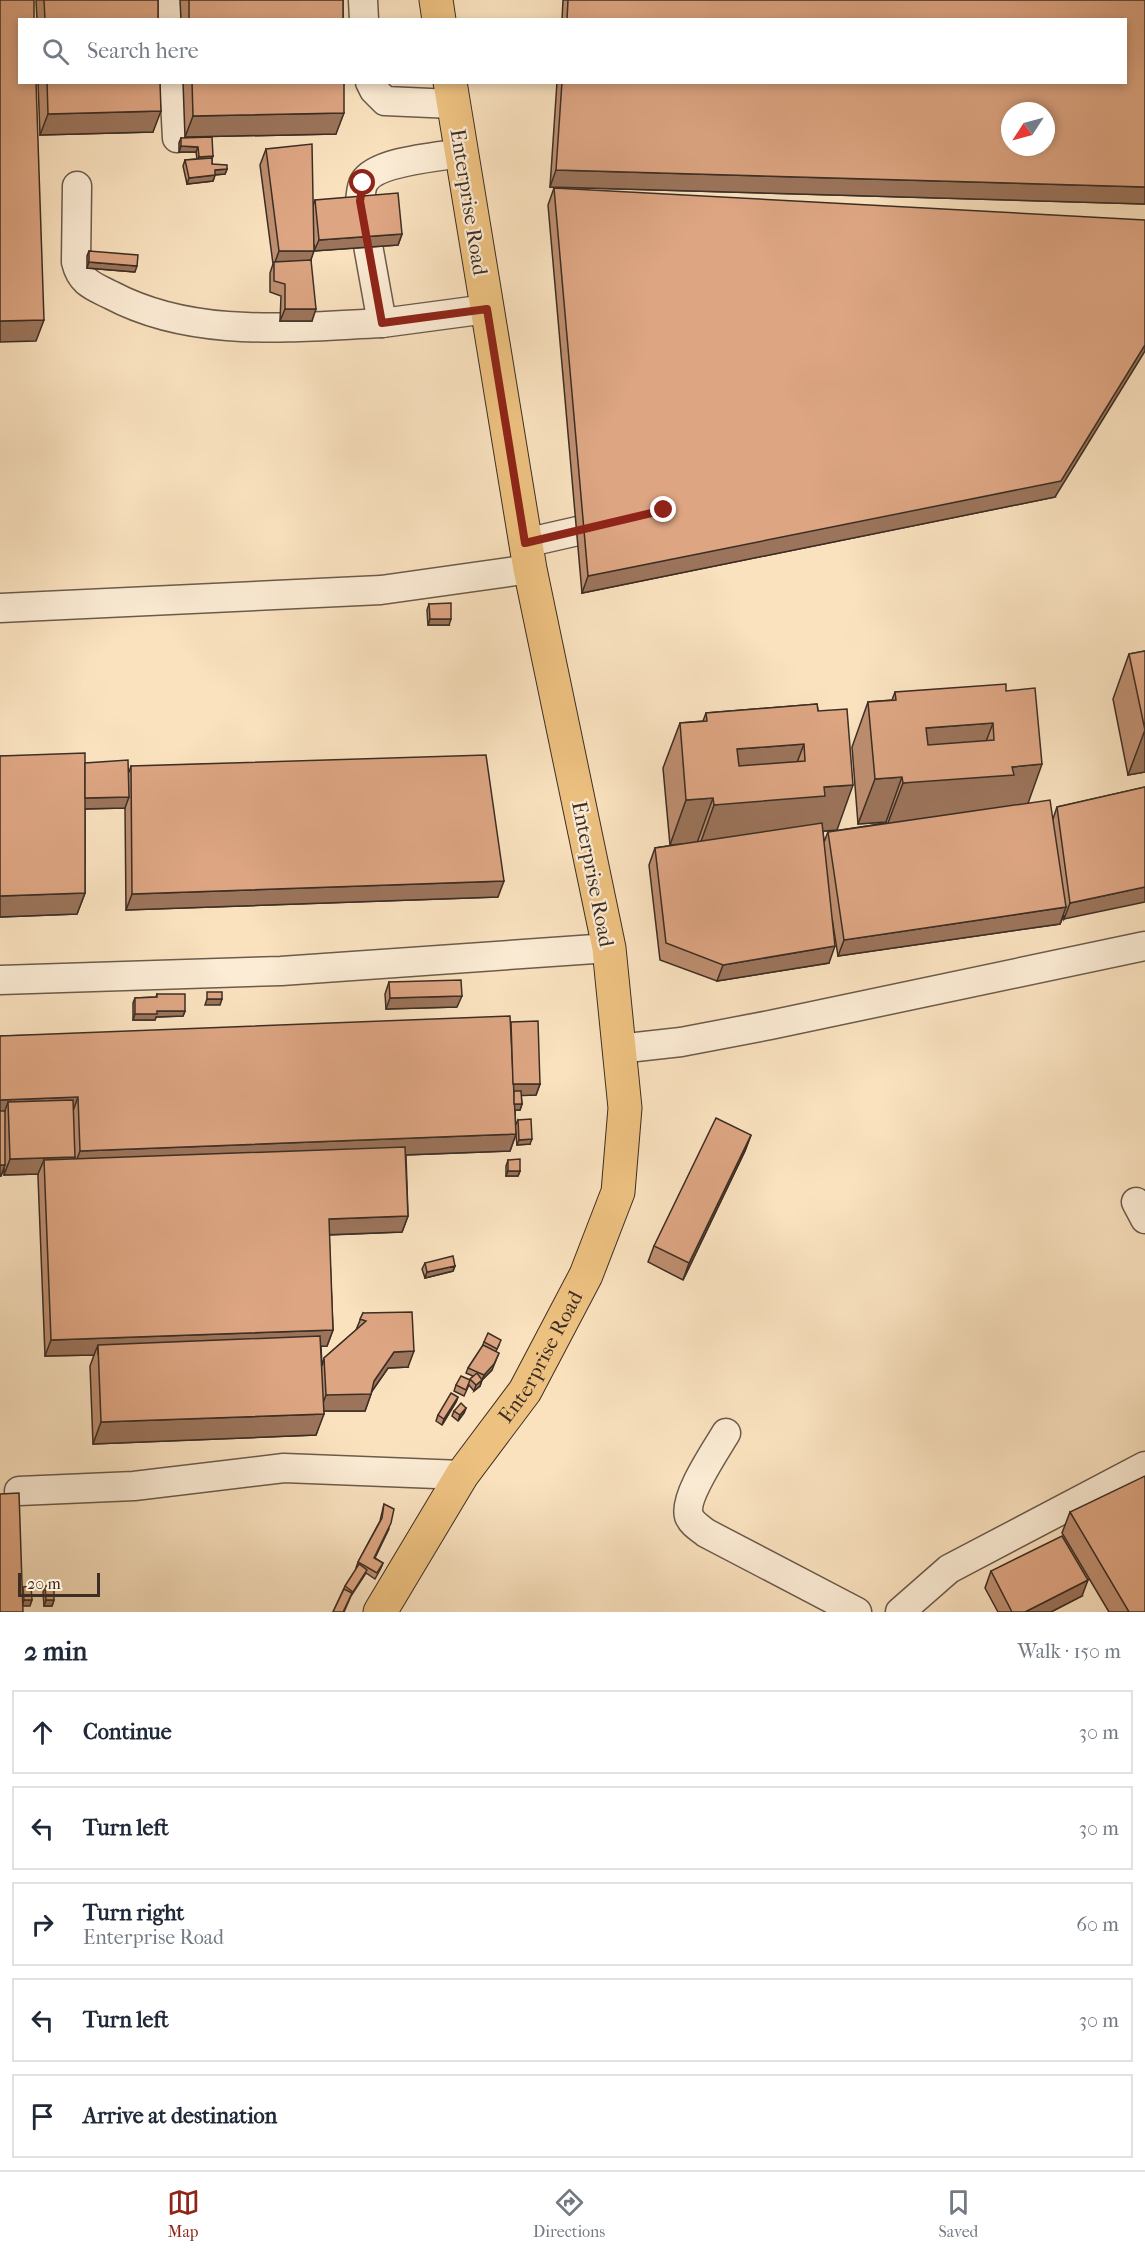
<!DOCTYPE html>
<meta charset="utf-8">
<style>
body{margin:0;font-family:"IM FELL French Canon",serif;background:#f2f2f3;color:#1f2937}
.compass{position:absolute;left:1001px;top:102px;width:54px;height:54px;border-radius:50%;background:#fff;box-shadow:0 3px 9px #0003;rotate:234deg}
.scale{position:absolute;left:18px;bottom:15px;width:82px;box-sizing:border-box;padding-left:6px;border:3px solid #3c2e24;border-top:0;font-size:16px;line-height:21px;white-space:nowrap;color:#3c2e24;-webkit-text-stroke:4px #fcecd5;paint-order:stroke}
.stop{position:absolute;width:18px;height:18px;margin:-14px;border:4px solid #8f2418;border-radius:50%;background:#fff}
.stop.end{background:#8f2418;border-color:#fff;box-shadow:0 2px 6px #0008}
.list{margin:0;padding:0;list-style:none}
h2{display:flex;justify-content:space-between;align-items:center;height:78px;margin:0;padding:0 24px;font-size:26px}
h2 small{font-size:20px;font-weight:400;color:#747a83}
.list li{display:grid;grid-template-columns:39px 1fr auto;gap:18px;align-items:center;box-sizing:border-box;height:84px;margin:0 12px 12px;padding:0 12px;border:2px solid #e0e1e3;border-radius:0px}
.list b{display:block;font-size:22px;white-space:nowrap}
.list p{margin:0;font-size:20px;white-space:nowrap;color:#747a83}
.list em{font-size:20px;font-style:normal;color:#747a83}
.icon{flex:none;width:33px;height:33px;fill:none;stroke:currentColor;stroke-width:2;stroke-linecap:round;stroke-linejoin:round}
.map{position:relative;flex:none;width:1145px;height:1612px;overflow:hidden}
.search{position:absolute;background:#fff;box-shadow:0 3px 9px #0003;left:18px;right:18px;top:18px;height:66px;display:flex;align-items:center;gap:15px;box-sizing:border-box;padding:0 21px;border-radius:0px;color:#747a83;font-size:22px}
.sheet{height:558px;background:#fff}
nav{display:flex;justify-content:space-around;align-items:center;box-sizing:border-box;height:84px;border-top:2px solid #e0e1e3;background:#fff;font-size:16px;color:#747a83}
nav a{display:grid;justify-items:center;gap:3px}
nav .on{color:#8f2418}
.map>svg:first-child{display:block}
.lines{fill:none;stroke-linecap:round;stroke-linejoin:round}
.minor-casing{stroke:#6c5b4b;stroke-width:31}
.major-casing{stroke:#3c2e24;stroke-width:35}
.minor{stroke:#fcecd5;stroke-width:28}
.major{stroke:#edc180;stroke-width:33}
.wall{fill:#be8e70;stroke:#3c2e24;stroke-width:1.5;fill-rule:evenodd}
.shaded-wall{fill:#9b745b;stroke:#3c2e24;stroke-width:1.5}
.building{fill:#dda582;stroke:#3c2e24;stroke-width:1.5;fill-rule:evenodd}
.route{stroke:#8f2418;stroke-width:8}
.labels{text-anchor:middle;stroke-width:4.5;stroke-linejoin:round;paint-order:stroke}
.street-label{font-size:21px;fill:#3c2e24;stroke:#fcecd5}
</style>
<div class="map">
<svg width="1145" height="1612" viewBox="0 0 1145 1612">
<rect width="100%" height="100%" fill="#fae2bf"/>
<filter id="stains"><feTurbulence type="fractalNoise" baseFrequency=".00333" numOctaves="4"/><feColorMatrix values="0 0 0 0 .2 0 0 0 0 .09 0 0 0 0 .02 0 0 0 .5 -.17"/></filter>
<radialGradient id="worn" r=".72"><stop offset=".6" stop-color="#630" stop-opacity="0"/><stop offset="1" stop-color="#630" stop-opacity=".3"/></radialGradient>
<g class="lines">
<g class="minor-casing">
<g id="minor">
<path d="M170,0l1,20"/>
<path d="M363,0l1,20"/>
<path d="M174,82l3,56"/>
<path d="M370,82l4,8 11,11 68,3"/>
<path d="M461,153c-23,4 -85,8 -97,29 -3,5 -3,13 -4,19l22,122 105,-14"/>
<path d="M77,186l-1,76c5,21 17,24 35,33 83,44 181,32 271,28"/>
<path d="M525,543l88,-20"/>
<path d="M0,608l381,-18 149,-21"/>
<path d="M0,980l281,-9 328,-23"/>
<path d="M618,1049l63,-7 89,-17 375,-79"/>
<path d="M1136,1202l9,17"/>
<path d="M726,1433c-10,17 -43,65 -37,83 3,8 11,12 17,17l151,79"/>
<path d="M19,1491l115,-5 150,-18 178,7"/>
<path d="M900,1612l49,-43 196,-103"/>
</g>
</g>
<g class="major-casing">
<g id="major">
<path d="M436,0l3,20"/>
<path id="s1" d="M380,1612l82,-137 63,-84 61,-116 32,-83 7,-84 -16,-160 -79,-379 -80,-487"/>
</g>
</g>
<use href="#minor" class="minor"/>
<use href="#major" class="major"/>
</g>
<g class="wall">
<path d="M36,0h122v20h-121z"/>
<path d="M180,0h163v20h-162z"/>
<path d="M563,0h582v204l-595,-17 7,-105h568v-62h-563zM1010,111h36v36h-36z"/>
<path d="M38,82h122l-7,50 -113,3z"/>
<path d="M183,82h161l-8,52 -151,3z"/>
<path d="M181,138l32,18 -1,2v6l15,5 -2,5 -10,1 -2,6 -26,3 -4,-18 2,-6 12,-1 -1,-7h-17v-9z"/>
<path d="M266,149l47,57 2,-6 87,34 -4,11 -84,6v-7l-3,16 1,61h-32l1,-25 -11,-4v-19l3,-9 -13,-99z"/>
<path d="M554,188l501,309 -473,96 -34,-388z"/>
<path d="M89,251l46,21 -48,-4v-12z"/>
<path d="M429,604l20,21h-21l-1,-15z"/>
<path d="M1145,651v121l-17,3 -15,-76 16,-45z"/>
<path d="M1006,691l22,112 25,16 4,-12 88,-20 -81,132v-4l-4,9 -222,32 -6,-38 -3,45 -112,18 -57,-21 -11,-95 6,-17 27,-4 -12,1 -7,-77 17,-45 23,-2 3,-8 111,-9 20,126 -14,1 1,11 4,-10 58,-9v-1l-28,2 -6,-77 16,-45 24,-2 3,-8z"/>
<path d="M0,756l85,7 44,9 2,-6 367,131 -372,13 -1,-103v1l-40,1v84l-8,21 -77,3z"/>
<path d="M389,982l68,25 -71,2 -1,-15z"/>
<path d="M157,994l28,17 -2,5 -27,1 -1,3h-22v-17l2,-5 21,-1z"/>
<path d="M511,1022l29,62 -4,11h-15l1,9 -2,6h-5l1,24 -6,17 -104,4 2,61 -6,16 -73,3 4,95 -6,16h-6l1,20 2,-8 32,-28 7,-17 45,54 -20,1 -16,23 -7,20h-41l-8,24 -223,9 -3,-78 4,-11 -49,1 -7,-179v-3l-34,1v-7l-3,8h-1v-140l511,-12z"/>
<path d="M518,1120l12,24 -13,1 -2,-19z"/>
<path d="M751,1135l-6,16 -62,129 -35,-18 6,-16z"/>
<path d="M508,1160l12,11 -2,5h-12v-10z"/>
<path d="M425,1263l30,3 -2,5 -28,7 -3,-9z"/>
<path d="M484,1342l15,3 -3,6 -4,19 -10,10 -2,6 -6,5 -5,-6 -5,11 -10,-5 2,-6 14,-5 3,-4 -7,-3 2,-5 14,-21z"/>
<path d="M458,1397l-2,5 -14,23 -6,-4 2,-6z"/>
<path d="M466,1408l-2,5 -6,8 -6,-5 2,-5z"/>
<path d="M384,1504l5,25 -14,29 8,5 -2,5 -6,11 -9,-6 -15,23 -7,16h-11l12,-26 12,-18h-1l2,-6 22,-41z"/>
<path d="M1070,1512l75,100h-36l-47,-79z"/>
<path d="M991,1571l91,25 -31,16h-53l-13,-24z"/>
<path d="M45,1586l9,14 -2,6h-8l-1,-14z"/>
</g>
<g class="shaded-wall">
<path d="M161,111l-8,21 -113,3 8,-21z"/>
<path d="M344,113l-8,21 -151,3 8,-21z"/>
<path d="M181,146l17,1 -2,5h-17z"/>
<path d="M213,156l-2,5 -14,2 2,-6z"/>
<path d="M227,169l-2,5 -13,1 3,-5z"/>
<path d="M556,170l589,17v17l-595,-17z"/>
<path d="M215,175l-2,6 -26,3 2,-6z"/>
<path d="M402,234l-4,11 -84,6 5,-11z"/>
<path d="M279,251h35l-6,17 -34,-3z"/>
<path d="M89,262l48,4 -2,6 -48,-4z"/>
<path d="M285,309h31l-4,12h-32z"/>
<path d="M44,320l-8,21 -36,1v-21z"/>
<path d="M1145,345v6l-90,146 -473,96 6,-17z"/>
<path d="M430,619h21l-2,6h-21z"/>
<path d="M993,723l-17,45 -66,5 16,-45z"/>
<path d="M1145,730v42l-17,3z"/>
<path d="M804,744l-17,45 -66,5 16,-45z"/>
<path d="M1042,764l-16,45 -140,19 17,-45 109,-16z"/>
<path d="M902,777l-16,45 -28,2 17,-45z"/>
<path d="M853,785l-16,45 -25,2 -114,18 16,-45 110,-18z"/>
<path d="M129,797l-4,11 -45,1 5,-11z"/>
<path d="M713,798l-16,45 -27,2 16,-45z"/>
<path d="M504,881l-6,16 -372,13 6,-16z"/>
<path d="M1145,887v15l-81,17 6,-16z"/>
<path d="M85,893l-8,21 -77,3v-21z"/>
<path d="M1066,907l-6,17 -222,32 6,-16z"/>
<path d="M835,946l-6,17 -112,18 6,-16z"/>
<path d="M462,996l-5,11 -71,2 4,-11z"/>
<path d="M207,999h15l-2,6h-15z"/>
<path d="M157,1011h28l-2,5 -27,1 -1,3h-22l2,-6z"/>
<path d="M513,1084h27l-4,11 -25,1z"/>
<path d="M78,1097l-6,17 -64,-12 -5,14 -3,1v-17z"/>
<path d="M512,1104h10l-2,6h-11z"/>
<path d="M516,1134l-6,17 -436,16 6,-16z"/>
<path d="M751,1135l-6,16 -62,129 6,-17z"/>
<path d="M532,1139l-2,5 -13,1 2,-5z"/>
<path d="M75,1157l-6,17 -25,-14 -6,14 -34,1 6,-16z"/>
<path d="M0,1165h5l-4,11h-1z"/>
<path d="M508,1171h12l-2,5h-12z"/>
<path d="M408,1216l-6,16 -79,3 6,-16z"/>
<path d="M455,1266l-2,5 -28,7 2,-6z"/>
<path d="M333,1330l-6,16 -229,8v-9l-4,10 -49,1 6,-16z"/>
<path d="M414,1351l-6,16 -20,1 -18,26h1l-6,17h-45l6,-16 48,-14 20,-29z"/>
<path d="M499,1353l-7,17 -10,10 -2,6 -6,5 2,-6 6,-5 2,-5z"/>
<path d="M458,1397l-2,5 -14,23 2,-6z"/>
<path d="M466,1408l-2,5 -6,8 2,-6z"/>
<path d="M324,1414l-8,21 -223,9 8,-22z"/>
<path d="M1088,1580l-6,16 -31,16h-26z"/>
<path d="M24,1600h8l-2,6h-8z"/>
<path d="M46,1600h8l-2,6h-8z"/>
</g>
<g class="building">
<path d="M0,0h34v20h-14v62h16l8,238 -44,1z"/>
<path d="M44,0h114v20h-113z"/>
<rect x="189" y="0" width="154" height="20"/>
<path d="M568,0h577v187l-589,-17 6,-88h563v-62h-558zM1010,111h36v36h-36z"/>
<path d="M47,82h113l1,29 -113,3z"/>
<path d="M192,82h152v31l-151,3z"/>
<path d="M212,137l1,19 -14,1 -1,-10 -17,-1v-8z"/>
<path d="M312,144l2,107h-35l-13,-102z"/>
<path d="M212,158v6l15,1v4l-12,1v5l-26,3 -4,-18z"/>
<path d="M554,188l591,32v125l-84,136 -473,95z"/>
<path d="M398,193l4,41 -83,6 -4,-40z"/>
<path d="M89,251l49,4 -1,11 -48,-4z"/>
<path d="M311,260l5,49h-31v-25l-11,-3v-19z"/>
<path d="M451,603v16h-21l-1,-15z"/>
<path d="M1145,651v79l-16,-76z"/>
<path d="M1006,684v7l29,-3 7,76 -30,3 2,8 -111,8 -1,-6 -27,2 -7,-77 28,-2 -1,-8zM993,723l1,17 -66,5 -2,-17z"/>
<path d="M817,704l1,7 29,-2 6,76 -29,2 1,9 -111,9 -1,-7 -27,2 -6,-77 27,-2 -1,-8zM804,744l1,17 -66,5 -2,-17z"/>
<path d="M85,753v140l-85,3v-140z"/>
<path d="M486,755l18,126 -372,13 -1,-128z"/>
<path d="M128,760l1,37 -44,1v-35z"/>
<path d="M1145,787v100l-75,16 -13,-96z"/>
<path d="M1050,800l16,107 -222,33 -16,-108z"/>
<path d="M822,823l13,123 -112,19 -57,-22 -11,-95z"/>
<path d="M461,980l1,16 -72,2 -1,-16z"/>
<rect x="207" y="992" width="15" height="7"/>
<path d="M157,994h28v17h-28v3h-22v-16l22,-1z"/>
<path d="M510,1016l6,118 -436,17 -2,-54 -78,3v-64z"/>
<path d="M538,1021l2,63h-27l-2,-62z"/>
<path d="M514,1091h7l1,13h-8z"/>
<path d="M73,1100l2,57 -65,2 -2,-57z"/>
<rect x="0" y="1111" width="5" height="54"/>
<path d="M716,1118l35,17 -62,128 -35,-17z"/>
<path d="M531,1119l1,20 -13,1 -1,-20z"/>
<path d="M405,1147l3,69 -79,3 4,111 -282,10 -7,-180z"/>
<path d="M520,1159v12h-12v-11z"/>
<path d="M453,1256l2,10 -28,6 -2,-9z"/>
<path d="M412,1312l2,39 -20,1 -20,29 -3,13 -45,1 -2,-37 42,-37 -6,-2 3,-6z"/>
<path d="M488,1333l13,7 -4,9 -13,-7z"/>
<path d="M320,1336l4,78 -223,8 -3,-77z"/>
<path d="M483,1345l16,8 -5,11 -10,11 -16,-7z"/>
<path d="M477,1373l5,7 -6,5 -6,-6z"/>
<path d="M461,1376l9,4 -4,10 -10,-5z"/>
<path d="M451,1393l7,4 -14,22 -6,-4z"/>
<path d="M461,1403l5,5 -6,7 -6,-4z"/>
<path d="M1145,1476v136h-16l-59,-100z"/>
<path d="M19,1493l4,119h-23v-118z"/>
<path d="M384,1504l10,5 -3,14 -17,35 9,5 -6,10 -19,-11 24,-44z"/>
<path d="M1062,1536l26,44 -63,32h-13l-21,-41z"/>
<path d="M359,1564l8,6 -14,22 -8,-6z"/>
<path d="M31,1586l1,14h-8l-1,-13z"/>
<path d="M45,1586h9v14h-8z"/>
<path d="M344,1589l8,4 -9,19h-10z"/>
</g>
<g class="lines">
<path class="route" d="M363,183l-3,18 22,122 105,-14 38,234 139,-33"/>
</g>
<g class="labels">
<g class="street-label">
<text transform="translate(469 202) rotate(81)" y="7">Enterprise Road</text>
<text transform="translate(593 874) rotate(79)" y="7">Enterprise Road</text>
<text dy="7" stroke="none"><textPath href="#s1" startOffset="302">Enterprise Road</textPath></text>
</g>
</g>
<rect width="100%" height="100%" filter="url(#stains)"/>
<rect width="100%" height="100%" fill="url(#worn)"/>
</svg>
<svg class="compass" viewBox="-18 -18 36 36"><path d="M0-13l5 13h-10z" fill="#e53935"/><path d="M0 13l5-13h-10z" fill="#747a83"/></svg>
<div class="scale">20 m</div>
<div class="stop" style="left:363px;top:183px"></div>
<div class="stop end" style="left:664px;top:510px"></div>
<div class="search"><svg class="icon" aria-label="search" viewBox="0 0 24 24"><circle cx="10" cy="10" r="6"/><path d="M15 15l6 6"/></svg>Search here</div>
</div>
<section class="sheet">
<h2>2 min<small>Walk · 150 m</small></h2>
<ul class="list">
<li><svg class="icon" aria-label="ahead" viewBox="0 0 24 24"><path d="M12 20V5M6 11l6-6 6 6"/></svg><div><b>Continue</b></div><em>30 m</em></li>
<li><svg class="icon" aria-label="left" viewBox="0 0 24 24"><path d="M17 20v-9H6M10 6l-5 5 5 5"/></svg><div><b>Turn left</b></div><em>30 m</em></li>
<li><svg class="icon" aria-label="right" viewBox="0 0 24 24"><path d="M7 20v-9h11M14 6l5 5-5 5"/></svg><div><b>Turn right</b><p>Enterprise Road</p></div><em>60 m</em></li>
<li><svg class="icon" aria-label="left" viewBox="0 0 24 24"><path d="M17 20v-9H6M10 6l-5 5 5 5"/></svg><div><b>Turn left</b></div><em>30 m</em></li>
<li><svg class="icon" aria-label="arrive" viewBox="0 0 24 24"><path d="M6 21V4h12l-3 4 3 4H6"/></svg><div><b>Arrive at destination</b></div></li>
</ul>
</section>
<nav>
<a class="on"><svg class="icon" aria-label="map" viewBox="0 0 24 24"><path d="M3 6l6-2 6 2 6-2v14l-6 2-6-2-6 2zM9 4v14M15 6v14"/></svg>Map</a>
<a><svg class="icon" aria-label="directions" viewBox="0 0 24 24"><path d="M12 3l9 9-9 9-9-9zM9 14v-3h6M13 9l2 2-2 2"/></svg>Directions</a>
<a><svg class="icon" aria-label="saved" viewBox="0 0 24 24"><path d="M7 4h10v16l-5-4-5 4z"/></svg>Saved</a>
</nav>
